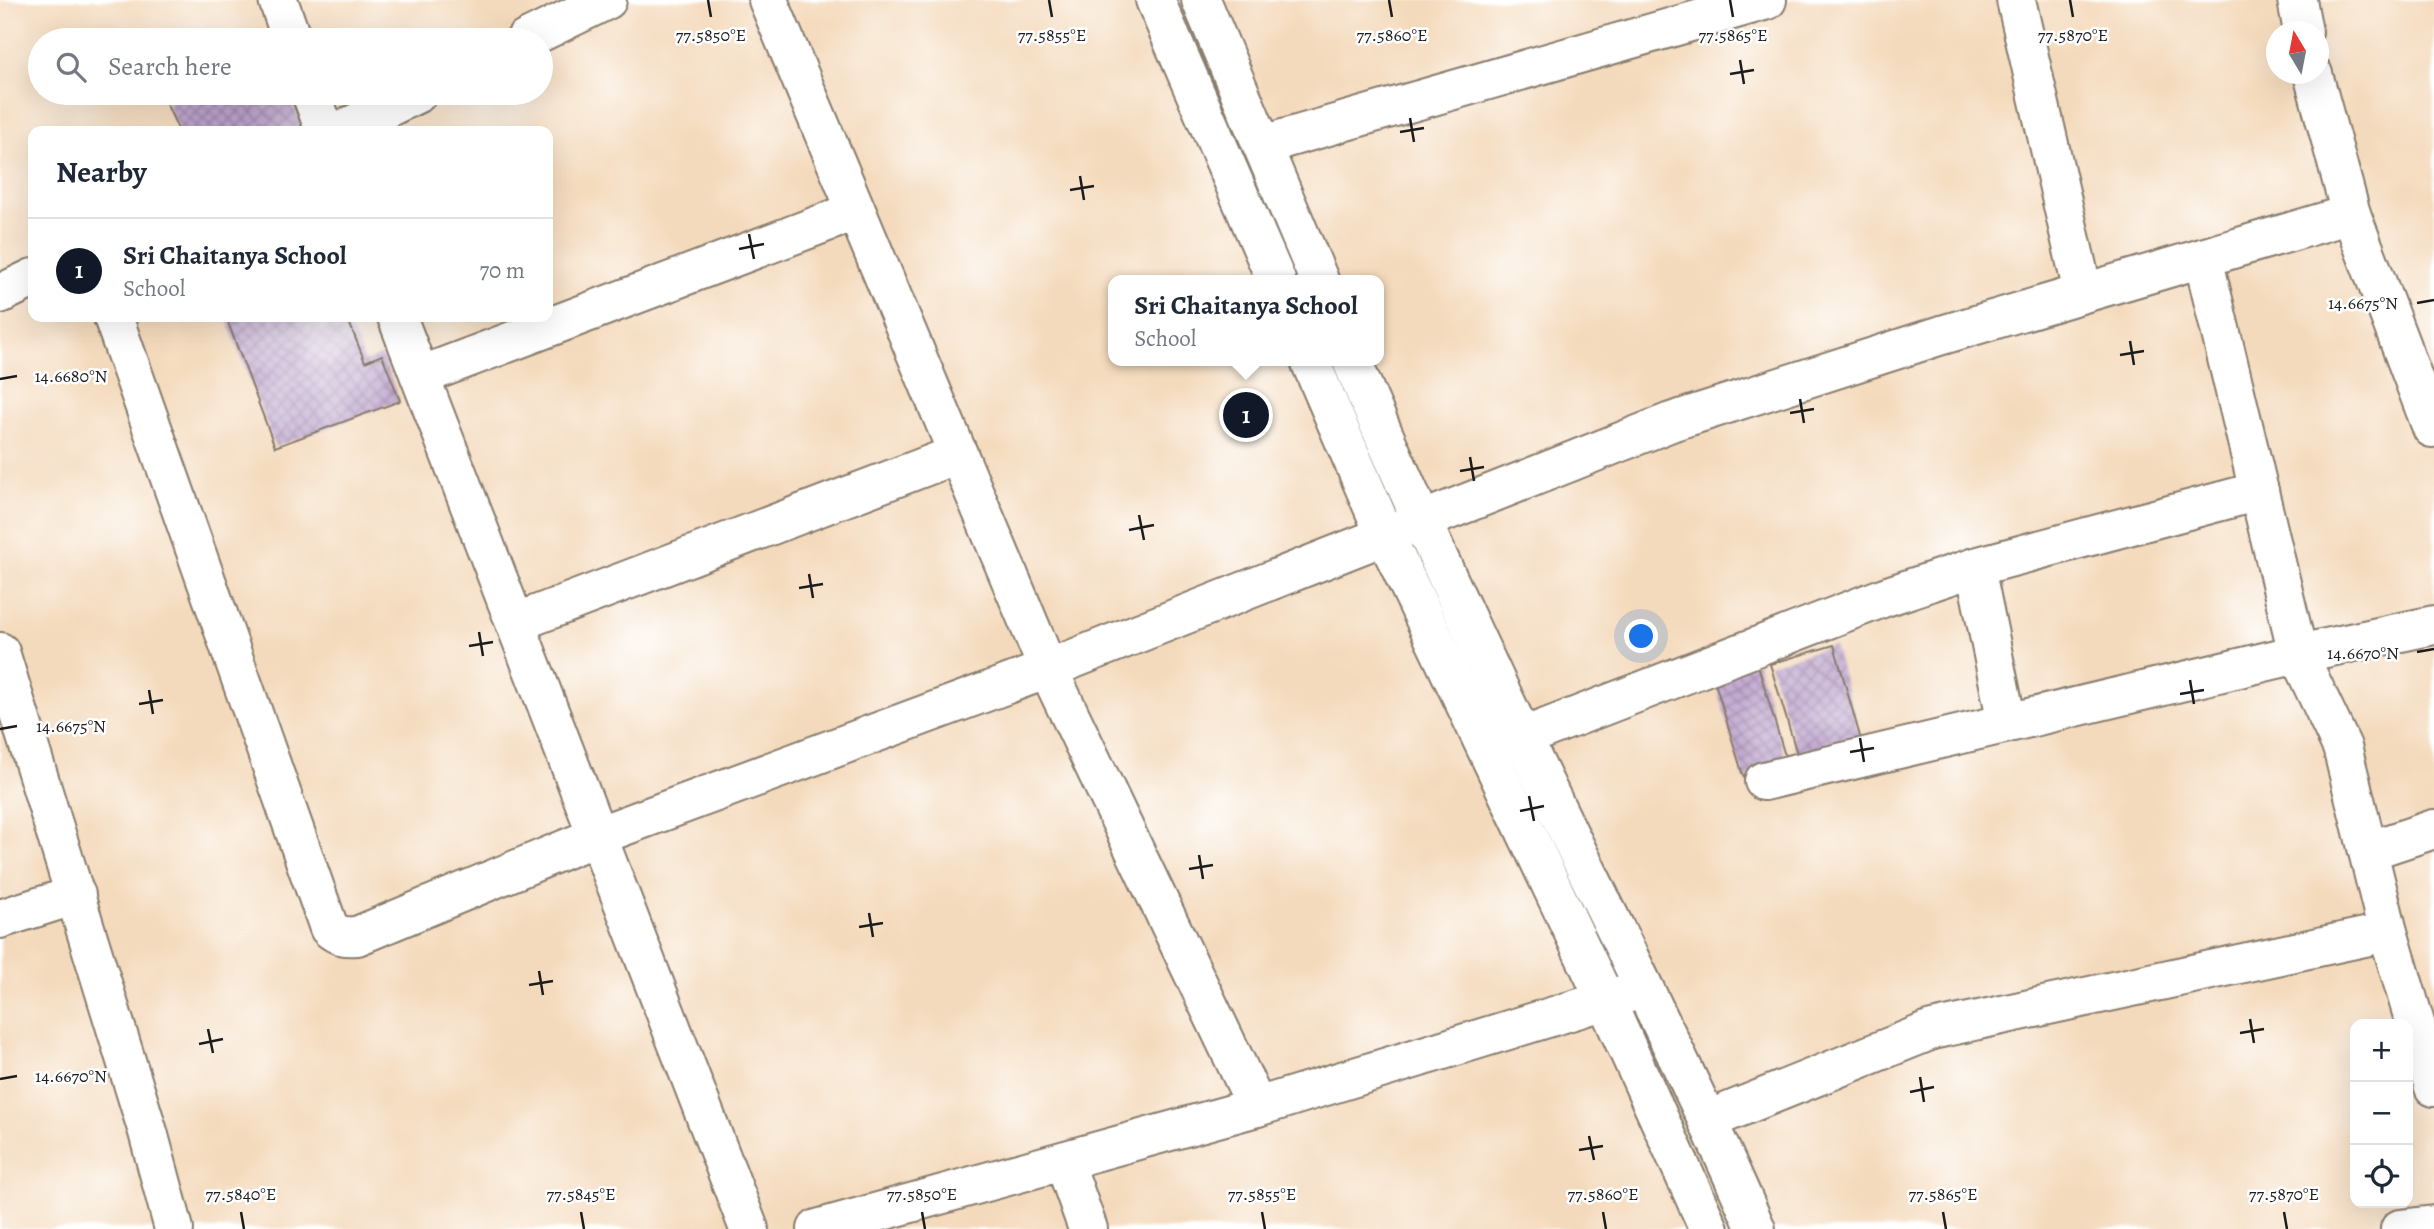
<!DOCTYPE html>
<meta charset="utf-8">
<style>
body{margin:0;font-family:Alegreya,serif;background:#f2f2f3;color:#1f2937}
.controls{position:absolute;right:21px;bottom:21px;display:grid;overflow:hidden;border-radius:14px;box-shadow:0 7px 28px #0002}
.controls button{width:63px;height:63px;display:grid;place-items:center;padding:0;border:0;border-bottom:2px solid #e0e1e3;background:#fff;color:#1f2937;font:35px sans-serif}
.compass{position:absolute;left:2266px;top:21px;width:63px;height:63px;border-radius:50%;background:#fff;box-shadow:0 7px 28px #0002;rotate:350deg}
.you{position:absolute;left:1642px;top:637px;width:24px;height:24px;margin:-18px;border:5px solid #fff;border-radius:50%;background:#1a73e8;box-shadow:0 0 0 10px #1a73e833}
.badge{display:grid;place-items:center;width:46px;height:46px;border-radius:50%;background:#111827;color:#fff;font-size:23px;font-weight:700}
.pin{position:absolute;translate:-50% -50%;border:4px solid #fff;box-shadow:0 2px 7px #0006}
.popup{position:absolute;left:1108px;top:275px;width:276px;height:91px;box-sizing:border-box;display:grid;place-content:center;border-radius:14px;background:#fff;filter:drop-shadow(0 2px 5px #0005);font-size:23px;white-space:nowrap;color:#747a83}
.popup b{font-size:26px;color:#1f2937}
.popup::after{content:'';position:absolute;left:50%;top:100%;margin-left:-14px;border:14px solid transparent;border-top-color:#fff}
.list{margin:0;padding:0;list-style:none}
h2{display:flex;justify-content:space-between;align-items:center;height:91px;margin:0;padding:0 28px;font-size:30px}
h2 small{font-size:23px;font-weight:400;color:#747a83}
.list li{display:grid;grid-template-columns:46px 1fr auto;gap:21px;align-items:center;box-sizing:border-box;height:105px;padding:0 28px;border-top:2px solid #e0e1e3}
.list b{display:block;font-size:26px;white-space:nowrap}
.list p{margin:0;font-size:23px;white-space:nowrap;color:#747a83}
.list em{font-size:23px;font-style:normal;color:#747a83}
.icon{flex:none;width:38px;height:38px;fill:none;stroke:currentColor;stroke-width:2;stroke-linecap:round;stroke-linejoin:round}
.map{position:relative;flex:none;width:2434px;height:1229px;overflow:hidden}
.search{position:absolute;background:#fff;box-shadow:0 7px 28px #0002;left:28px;top:28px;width:525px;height:77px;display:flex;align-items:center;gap:18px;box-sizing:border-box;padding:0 24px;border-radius:38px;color:#747a83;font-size:26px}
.panel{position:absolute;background:#fff;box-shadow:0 7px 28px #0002;left:28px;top:126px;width:525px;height:196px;border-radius:14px}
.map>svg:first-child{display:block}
.building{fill:url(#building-cross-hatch)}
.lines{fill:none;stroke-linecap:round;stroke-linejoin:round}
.minor-casing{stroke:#887b6c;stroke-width:42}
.minor{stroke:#fff;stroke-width:38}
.ticks{fill:none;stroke:#1c1c1c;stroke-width:2.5}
.ticks-label{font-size:18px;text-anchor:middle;fill:#1c1c1c;stroke:#fff;stroke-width:5;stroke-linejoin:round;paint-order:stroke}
</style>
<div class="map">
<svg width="2434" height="1229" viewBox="0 0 2434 1229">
<defs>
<pattern id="building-cross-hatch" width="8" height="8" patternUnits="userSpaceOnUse" patternTransform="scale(1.75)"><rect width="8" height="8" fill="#bea4ce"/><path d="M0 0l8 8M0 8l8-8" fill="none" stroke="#9a85a6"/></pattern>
</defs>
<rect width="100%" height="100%" fill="#fff"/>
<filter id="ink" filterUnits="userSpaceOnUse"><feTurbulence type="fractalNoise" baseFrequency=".0143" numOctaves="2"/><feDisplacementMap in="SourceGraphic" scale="14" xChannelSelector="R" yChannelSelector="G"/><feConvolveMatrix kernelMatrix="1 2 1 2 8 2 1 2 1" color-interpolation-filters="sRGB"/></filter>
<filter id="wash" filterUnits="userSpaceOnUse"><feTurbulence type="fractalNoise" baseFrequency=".00686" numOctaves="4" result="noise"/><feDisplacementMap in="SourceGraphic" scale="28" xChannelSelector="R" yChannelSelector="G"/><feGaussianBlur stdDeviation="1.57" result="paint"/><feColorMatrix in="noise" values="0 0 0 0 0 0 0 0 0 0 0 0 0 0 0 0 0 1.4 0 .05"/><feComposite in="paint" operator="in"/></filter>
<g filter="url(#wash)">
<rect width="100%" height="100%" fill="#f4dabc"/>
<g id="blocks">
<g class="building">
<path d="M191,93h98l15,38h-125l-13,-28z"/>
<path d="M226,317h121l18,45 17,-7 18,46 -125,46z"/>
<path d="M1834,645l29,102 -62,20 -31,-103z"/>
<path d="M1757,662l31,104 -44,13 -31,-103z"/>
</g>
</g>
</g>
<g filter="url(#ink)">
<use href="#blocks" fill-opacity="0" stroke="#887b6c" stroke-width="2"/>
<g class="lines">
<g class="minor-casing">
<g id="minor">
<path d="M278,0l14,40"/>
<path d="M768,0l280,669 209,438"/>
<path d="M1155,0l121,280"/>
<path d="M1201,0l118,280"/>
<path d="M2016,0l67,293"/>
<path d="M2297,0l6,32"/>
<path d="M525,40l82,-40"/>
<path d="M2313,74l38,140"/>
<path d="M311,93l14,38"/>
<path d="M340,131l78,-38"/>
<path d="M1262,145l505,-145"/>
<path d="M0,294l33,-16"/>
<path d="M113,317l216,611c9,8 16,9 28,8l240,-100 451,-167 623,-247 271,-87 409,-121 81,214 2,-1"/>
<path d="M397,317l352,912"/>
<path d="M1310,361l75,174 220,464 104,230"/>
<path d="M1352,361c78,185 165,367 253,547 52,106 104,212 151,321"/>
<path d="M420,376l436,-165"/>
<path d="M1975,567l32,156"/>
<path d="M515,623l443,-169"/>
<path d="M0,652l148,480 26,97"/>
<path d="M1523,737l362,-140 90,-30 284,-76"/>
<path d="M1764,781l534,-127 -95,-396"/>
<path d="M2368,851l66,-22"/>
<path d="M0,919l76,-24"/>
<path d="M2388,932l-46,-185 -44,-93 136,-29"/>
<path d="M1708,1120l224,-90 456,-98 46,155"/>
<path d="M1064,1161l24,68"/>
<path d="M817,1229l440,-122 372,-114"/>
<path d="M2400,1229l34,-4"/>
</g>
</g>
<use href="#minor" class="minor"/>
</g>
</g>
<path class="ticks" d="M708,0l3,17M1049,0l3,17M1389,0l3,17M1730,0l3,17M2070,0l3,17M1740,60l4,24M1730,74l24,-4M1410,118l4,24M1400,132l24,-4M1080,176l4,24M1070,190l24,-4M749,234l5,25M739,249l25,-5M2417,303l17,-3M2130,341l4,24M2120,355l24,-4M0,379l17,-3M1800,399l4,24M1790,413l24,-4M1470,457l4,24M1460,471l24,-4M1139,515l5,25M1129,530l25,-5M809,574l4,24M799,588l24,-4M479,632l4,24M469,646l24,-4M2417,652l17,-3M2190,680l4,24M149,690l4,24M2180,694l24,-4M139,704l24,-4M0,729l17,-3M1860,738l4,24M1850,752l24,-4M1529,796l5,25M1520,811l24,-5M1199,855l4,24M1189,869l24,-4M869,913l4,24M859,927l24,-4M539,971l4,24M529,985l24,-4M2250,1019l4,24M208,1029l5,24M2240,1033l24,-4M199,1044l24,-5M1920,1077l4,25M0,1079l17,-3M1910,1092l24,-5M1589,1136l5,24M1579,1150l24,-4M241,1212l3,17M581,1212l3,17M922,1212l3,17M1262,1212l3,17M1603,1212l3,17M1943,1212l3,17M2284,1212l3,17"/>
<g class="ticks-label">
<text x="711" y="41">77.5850°E</text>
<text x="1052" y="41">77.5855°E</text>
<text x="1392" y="41">77.5860°E</text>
<text x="1733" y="41">77.5865°E</text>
<text x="2073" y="41">77.5870°E</text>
<text x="2363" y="309">14.6675°N</text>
<text x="71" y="382">14.6680°N</text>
<text x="2363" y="659">14.6670°N</text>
<text x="71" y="732">14.6675°N</text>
<text x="71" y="1082">14.6670°N</text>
<text x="241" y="1200">77.5840°E</text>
<text x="581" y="1200">77.5845°E</text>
<text x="922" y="1200">77.5850°E</text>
<text x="1262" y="1200">77.5855°E</text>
<text x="1603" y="1200">77.5860°E</text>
<text x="1943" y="1200">77.5865°E</text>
<text x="2284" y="1200">77.5870°E</text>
</g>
</svg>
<div class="controls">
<button>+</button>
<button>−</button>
<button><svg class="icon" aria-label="locate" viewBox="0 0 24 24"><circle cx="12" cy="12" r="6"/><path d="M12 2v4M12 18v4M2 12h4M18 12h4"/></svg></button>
</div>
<svg class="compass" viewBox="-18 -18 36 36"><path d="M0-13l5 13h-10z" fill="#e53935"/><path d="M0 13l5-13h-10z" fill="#747a83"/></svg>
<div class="you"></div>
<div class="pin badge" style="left:1246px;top:415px">1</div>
<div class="popup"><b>Sri Chaitanya School</b>School</div>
<div class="search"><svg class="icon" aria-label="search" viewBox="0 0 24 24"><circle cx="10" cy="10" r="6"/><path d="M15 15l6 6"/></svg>Search here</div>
<section class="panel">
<h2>Nearby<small></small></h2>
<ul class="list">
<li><span class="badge">1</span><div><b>Sri Chaitanya School</b><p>School</p></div><em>70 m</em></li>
</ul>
</section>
</div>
